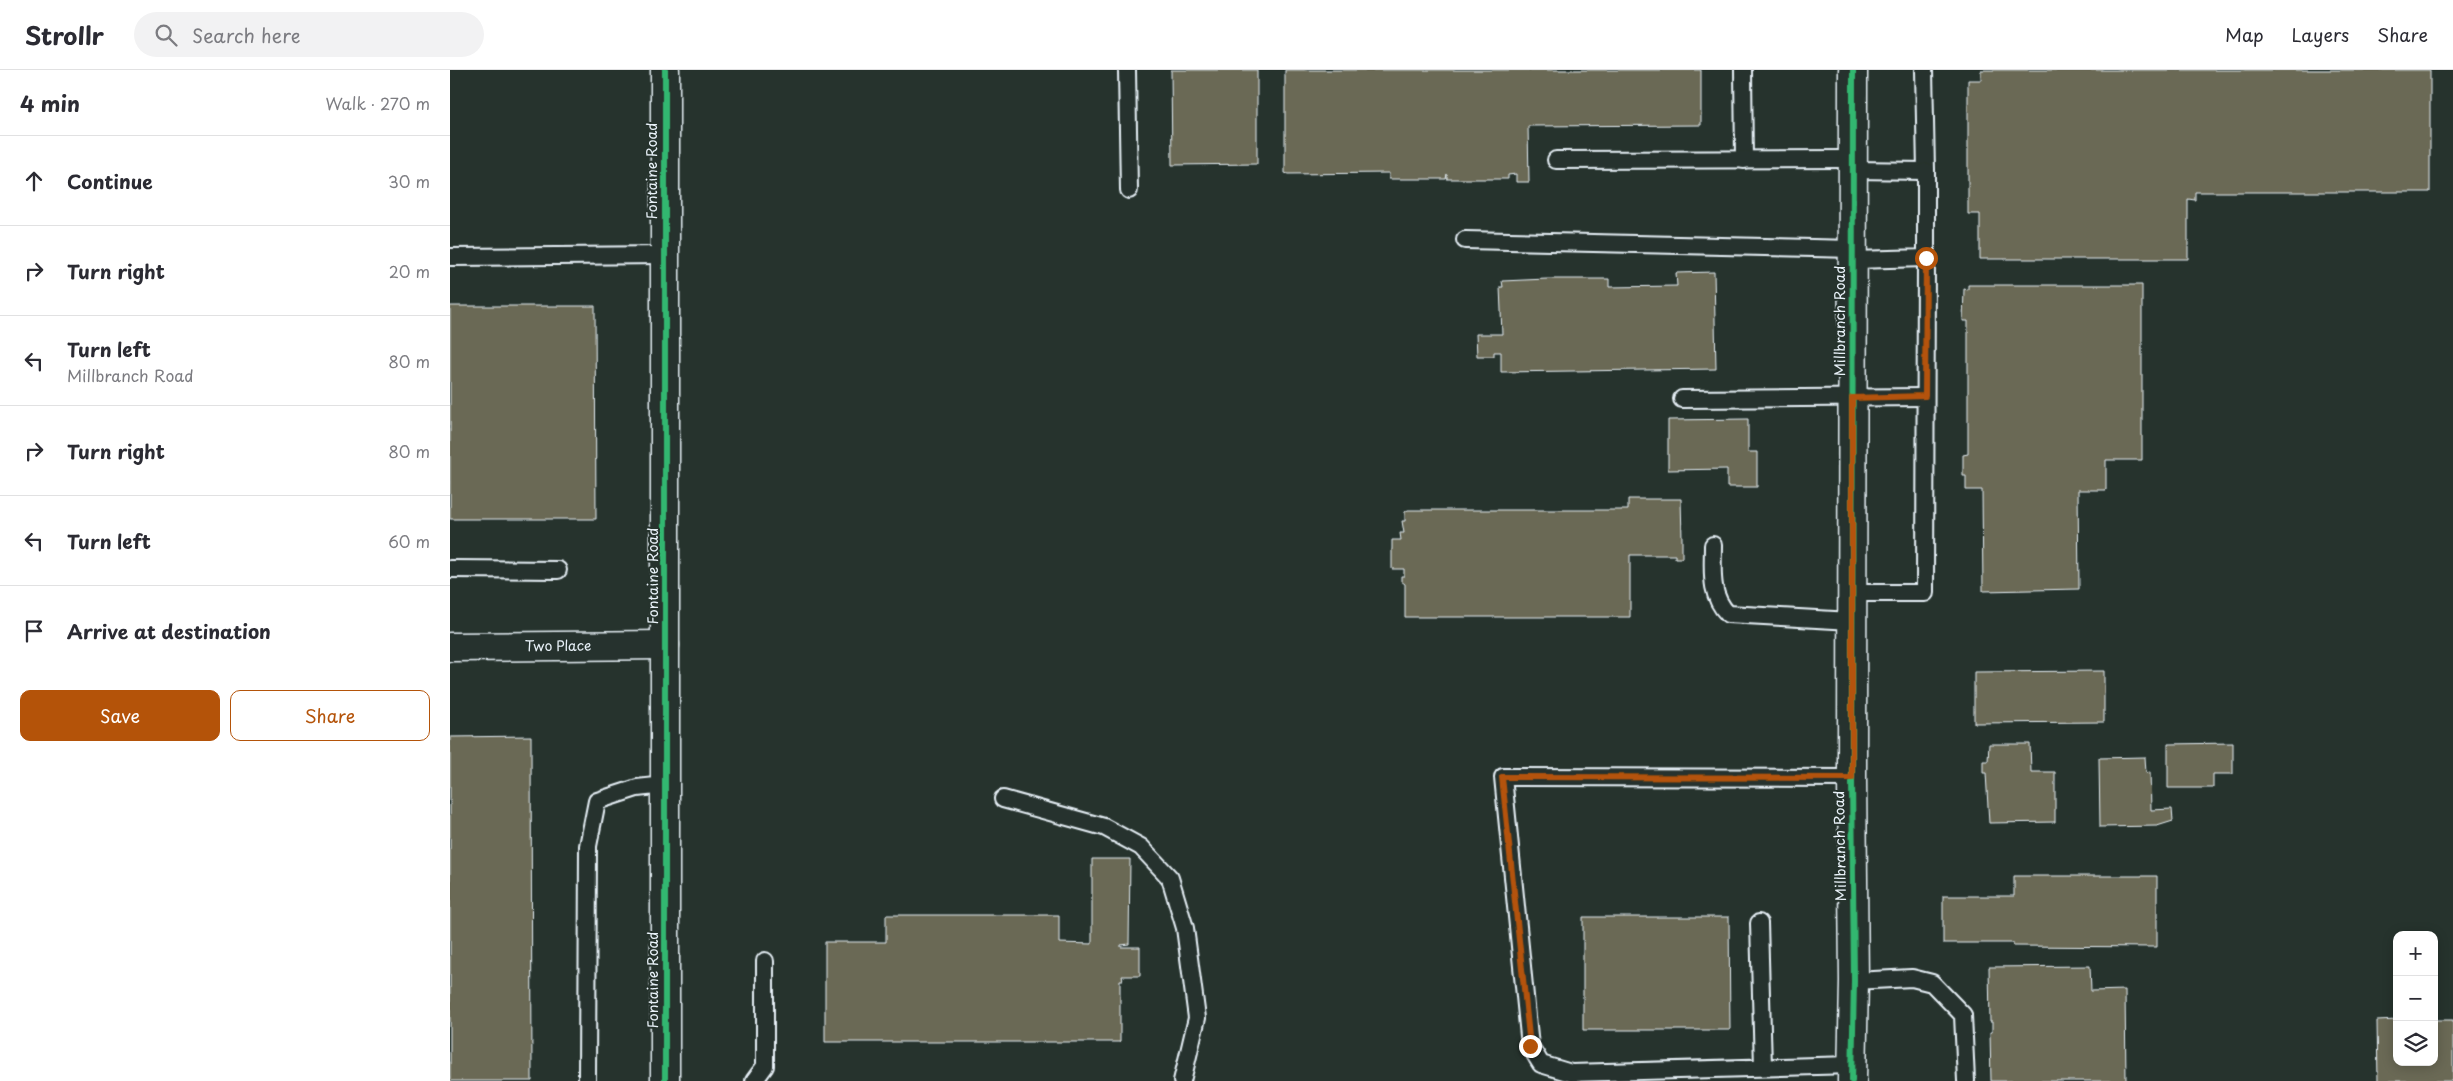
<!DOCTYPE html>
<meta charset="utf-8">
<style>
body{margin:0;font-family:"Playpen Sans",sans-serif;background:#f2f2f3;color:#2b2b33}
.controls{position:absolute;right:15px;bottom:15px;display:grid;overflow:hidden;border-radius:10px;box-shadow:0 2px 12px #0003}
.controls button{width:45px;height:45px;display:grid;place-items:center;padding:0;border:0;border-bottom:1px solid #e1e1e2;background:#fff;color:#2b2b33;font:25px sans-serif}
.stop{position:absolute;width:15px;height:15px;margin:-11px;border:4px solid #b45309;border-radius:50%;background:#fff}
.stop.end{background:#b45309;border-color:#fff;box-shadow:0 1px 5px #0008}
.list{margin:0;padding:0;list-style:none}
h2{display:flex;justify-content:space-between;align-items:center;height:65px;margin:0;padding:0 20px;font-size:21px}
h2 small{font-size:16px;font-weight:400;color:#7c7c81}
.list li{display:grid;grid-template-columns:32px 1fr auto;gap:15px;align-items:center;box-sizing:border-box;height:90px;padding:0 20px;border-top:1px solid #e1e1e2}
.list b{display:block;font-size:19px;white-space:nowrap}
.list p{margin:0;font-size:16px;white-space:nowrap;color:#7c7c81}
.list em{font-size:16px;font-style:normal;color:#7c7c81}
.actions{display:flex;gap:10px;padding:15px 20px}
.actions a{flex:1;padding:11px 0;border:1px solid #b45309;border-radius:10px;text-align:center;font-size:18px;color:#b45309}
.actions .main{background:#b45309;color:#fff}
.icon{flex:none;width:28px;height:28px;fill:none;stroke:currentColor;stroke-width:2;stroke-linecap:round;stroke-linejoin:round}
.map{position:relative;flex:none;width:2003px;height:1011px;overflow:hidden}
header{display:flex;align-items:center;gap:30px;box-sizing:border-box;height:70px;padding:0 25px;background:#fff;border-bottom:1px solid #e1e1e2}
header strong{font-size:24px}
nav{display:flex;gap:28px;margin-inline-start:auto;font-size:18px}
.search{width:350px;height:45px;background:#f2f2f3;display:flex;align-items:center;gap:12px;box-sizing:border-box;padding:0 18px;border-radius:28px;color:#7c7c81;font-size:19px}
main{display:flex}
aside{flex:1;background:#fff}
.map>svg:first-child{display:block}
.building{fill:#6a6954;stroke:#e8f1f8}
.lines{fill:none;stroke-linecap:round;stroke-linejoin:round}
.service-casing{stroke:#e8f1f8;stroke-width:20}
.minor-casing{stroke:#e8f1f8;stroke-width:31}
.secondary-casing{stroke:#e8f1f8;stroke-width:31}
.service{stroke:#26332d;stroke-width:16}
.minor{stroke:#26332d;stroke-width:28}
.secondary{stroke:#26332d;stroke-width:28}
.cycleway-casing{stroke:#26332d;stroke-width:9}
.cycleway{stroke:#33b770;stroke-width:6}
.route{stroke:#b45309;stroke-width:6}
.labels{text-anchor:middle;stroke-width:4;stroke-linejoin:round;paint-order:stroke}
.street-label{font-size:14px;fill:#e8f1f8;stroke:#26332d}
</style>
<header>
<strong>Strollr</strong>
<div class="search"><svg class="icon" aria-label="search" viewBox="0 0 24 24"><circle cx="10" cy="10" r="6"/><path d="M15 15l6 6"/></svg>Search here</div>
<nav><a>Map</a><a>Layers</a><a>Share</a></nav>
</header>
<main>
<aside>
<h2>4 min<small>Walk · 270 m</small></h2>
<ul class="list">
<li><svg class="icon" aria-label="ahead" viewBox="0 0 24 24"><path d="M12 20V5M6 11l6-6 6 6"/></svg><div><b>Continue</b></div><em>30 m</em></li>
<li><svg class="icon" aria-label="right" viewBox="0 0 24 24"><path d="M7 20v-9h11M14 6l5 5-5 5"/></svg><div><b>Turn right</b></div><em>20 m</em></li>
<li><svg class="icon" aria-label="left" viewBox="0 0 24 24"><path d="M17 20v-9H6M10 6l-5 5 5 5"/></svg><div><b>Turn left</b><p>Millbranch Road</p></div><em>80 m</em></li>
<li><svg class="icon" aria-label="right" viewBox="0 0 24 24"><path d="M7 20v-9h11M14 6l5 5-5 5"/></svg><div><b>Turn right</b></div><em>80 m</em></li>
<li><svg class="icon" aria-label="left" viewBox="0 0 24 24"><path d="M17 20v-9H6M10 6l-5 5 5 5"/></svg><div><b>Turn left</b></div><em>60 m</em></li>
<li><svg class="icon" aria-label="arrive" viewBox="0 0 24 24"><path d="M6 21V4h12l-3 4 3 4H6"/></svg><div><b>Arrive at destination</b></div></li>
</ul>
<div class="actions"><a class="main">Save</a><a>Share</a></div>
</aside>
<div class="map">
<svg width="2003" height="1011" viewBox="0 0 2003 1011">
<rect width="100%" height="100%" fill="#26332d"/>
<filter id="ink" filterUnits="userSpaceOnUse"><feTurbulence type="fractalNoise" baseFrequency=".02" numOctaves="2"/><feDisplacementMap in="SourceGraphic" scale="10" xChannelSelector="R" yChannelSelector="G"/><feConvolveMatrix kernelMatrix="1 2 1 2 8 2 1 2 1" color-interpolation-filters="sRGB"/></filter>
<g filter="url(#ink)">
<g class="building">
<path d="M721,0h86v94l-85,1z"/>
<path d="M835,0h416v55l-173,1 1,56h-13v-8l-8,1v4h-61v-5l-1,5h-57v-6l-101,1 -3,-1z"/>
<path d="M1531,0h449v122h-235v8l-7,-1v60h-208v-45h-12v-134h13z"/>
<path d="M1264,202l2,97 -215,3v-20h-7v4h-17l-1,-22h26l-2,-47h3l-1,-6 45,-2h62v8l68,-1 -1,-13z"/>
<path d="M1518,215h174v175h-36v30h-28l1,99 -96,2 -1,-101h-16v-14h-3v-21l5,-1v-133h-5l1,-32 4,1z"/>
<path d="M0,236h145l1,213h-146z"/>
<path d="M1298,349v33h9v35h-30v-18l-59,1v-50z"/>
<path d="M1178,429h53l1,40v19h-7v-3h-45v62h-225v-33l-4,-3v-5h3v-7h-12v-29h9l-1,-7h4l-2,-12h3v-9l3,-2h220z"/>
<path d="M1654,601v51l-130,1v-51z"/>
<path d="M81,666l1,345h-82v-344z"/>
<path d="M1783,673v31h-20v14h-45v-44z"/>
<path d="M1539,674h41l1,28h24v50l-66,1 -3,-50h-3v-12h5z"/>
<path d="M1695,687l1,16 4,-1 1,38 21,-1 1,12 -16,5 -57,1 -1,-69z"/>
<path d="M642,789h38l-1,85 -8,1v2h19v29h-18l1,4h-3v62h-295v-100h61v-27h173v28l33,1z"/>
<path d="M1564,806h143v71l-144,-1v-3h-70v-47h71z"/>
<path d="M1133,847h146l1,113h-147z"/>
<path d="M1640,896l1,25 34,-1 1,91h-135l-1,-49h2v-10h-2l-1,-55z"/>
<path d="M1947,950v42h37v-42h19v61h-75l-1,-60z"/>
</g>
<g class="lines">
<g class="service-casing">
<g id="service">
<path d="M677,0l2,120"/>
<path d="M1293,0l1,90"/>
<path d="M1106,90l297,-1"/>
<path d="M1403,100l73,1 -2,-101"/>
<path d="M1015,170l388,9"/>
<path d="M0,187l215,-2"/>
<path d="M1403,190l73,-2v-87"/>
<path d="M1232,329l243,-2"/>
<path d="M1263,475c0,25 -4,50 15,69l124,7"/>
<path d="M0,499l108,1"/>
<path d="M1402,523h73l1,-335"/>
<path d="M553,729l101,28 37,20 29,31 15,50 12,90 -15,63"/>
<path d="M1309,853l4,144"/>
<path d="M1404,911l58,-3 20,5 31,32 3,66"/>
<path d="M1402,995l-281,8 -30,-9 -11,-18 -27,-269 349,1"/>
<path d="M137,1011l1,-235 9,-45 40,-13 28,-3"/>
<path d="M304,1011l11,-15v-105"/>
</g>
</g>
<g class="minor-casing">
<g id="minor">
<path d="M215,0v1011"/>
<path id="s1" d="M0,577l215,-2"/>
</g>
</g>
<g class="secondary-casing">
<path id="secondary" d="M1402,1011l2,-100 -2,-203 1,-708"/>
</g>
<use href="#service" class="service"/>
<use href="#minor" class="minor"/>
<use href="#secondary" class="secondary"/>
<g class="cycleway-casing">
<g id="cycleway">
<path d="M215,0v1011"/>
<path d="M1402,1011l2,-100 -2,-203 1,-708"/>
</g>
</g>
<use href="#cycleway" class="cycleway"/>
</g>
</g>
<g class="lines" filter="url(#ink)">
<path class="route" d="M1080,976l-28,-269 350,1v-380l73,-2 1,-138"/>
</g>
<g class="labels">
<g class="street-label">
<text transform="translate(202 101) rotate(-90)" y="5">Fontaine Road</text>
<text transform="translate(1390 251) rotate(-90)" y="5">Millbranch Road</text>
<text transform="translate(203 506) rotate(-90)" y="5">Fontaine Road</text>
<text dy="5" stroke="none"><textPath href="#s1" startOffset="108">Two Place</textPath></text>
<text transform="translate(1390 776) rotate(-91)" y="5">Millbranch Road</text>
<text transform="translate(203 910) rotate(-90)" y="5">Fontaine Road</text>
</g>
</g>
</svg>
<div class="controls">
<button>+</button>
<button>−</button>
<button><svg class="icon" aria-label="layers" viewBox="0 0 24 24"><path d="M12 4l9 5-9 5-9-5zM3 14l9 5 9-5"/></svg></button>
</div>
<div class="stop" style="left:1476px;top:188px"></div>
<div class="stop end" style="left:1080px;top:976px"></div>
</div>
</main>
